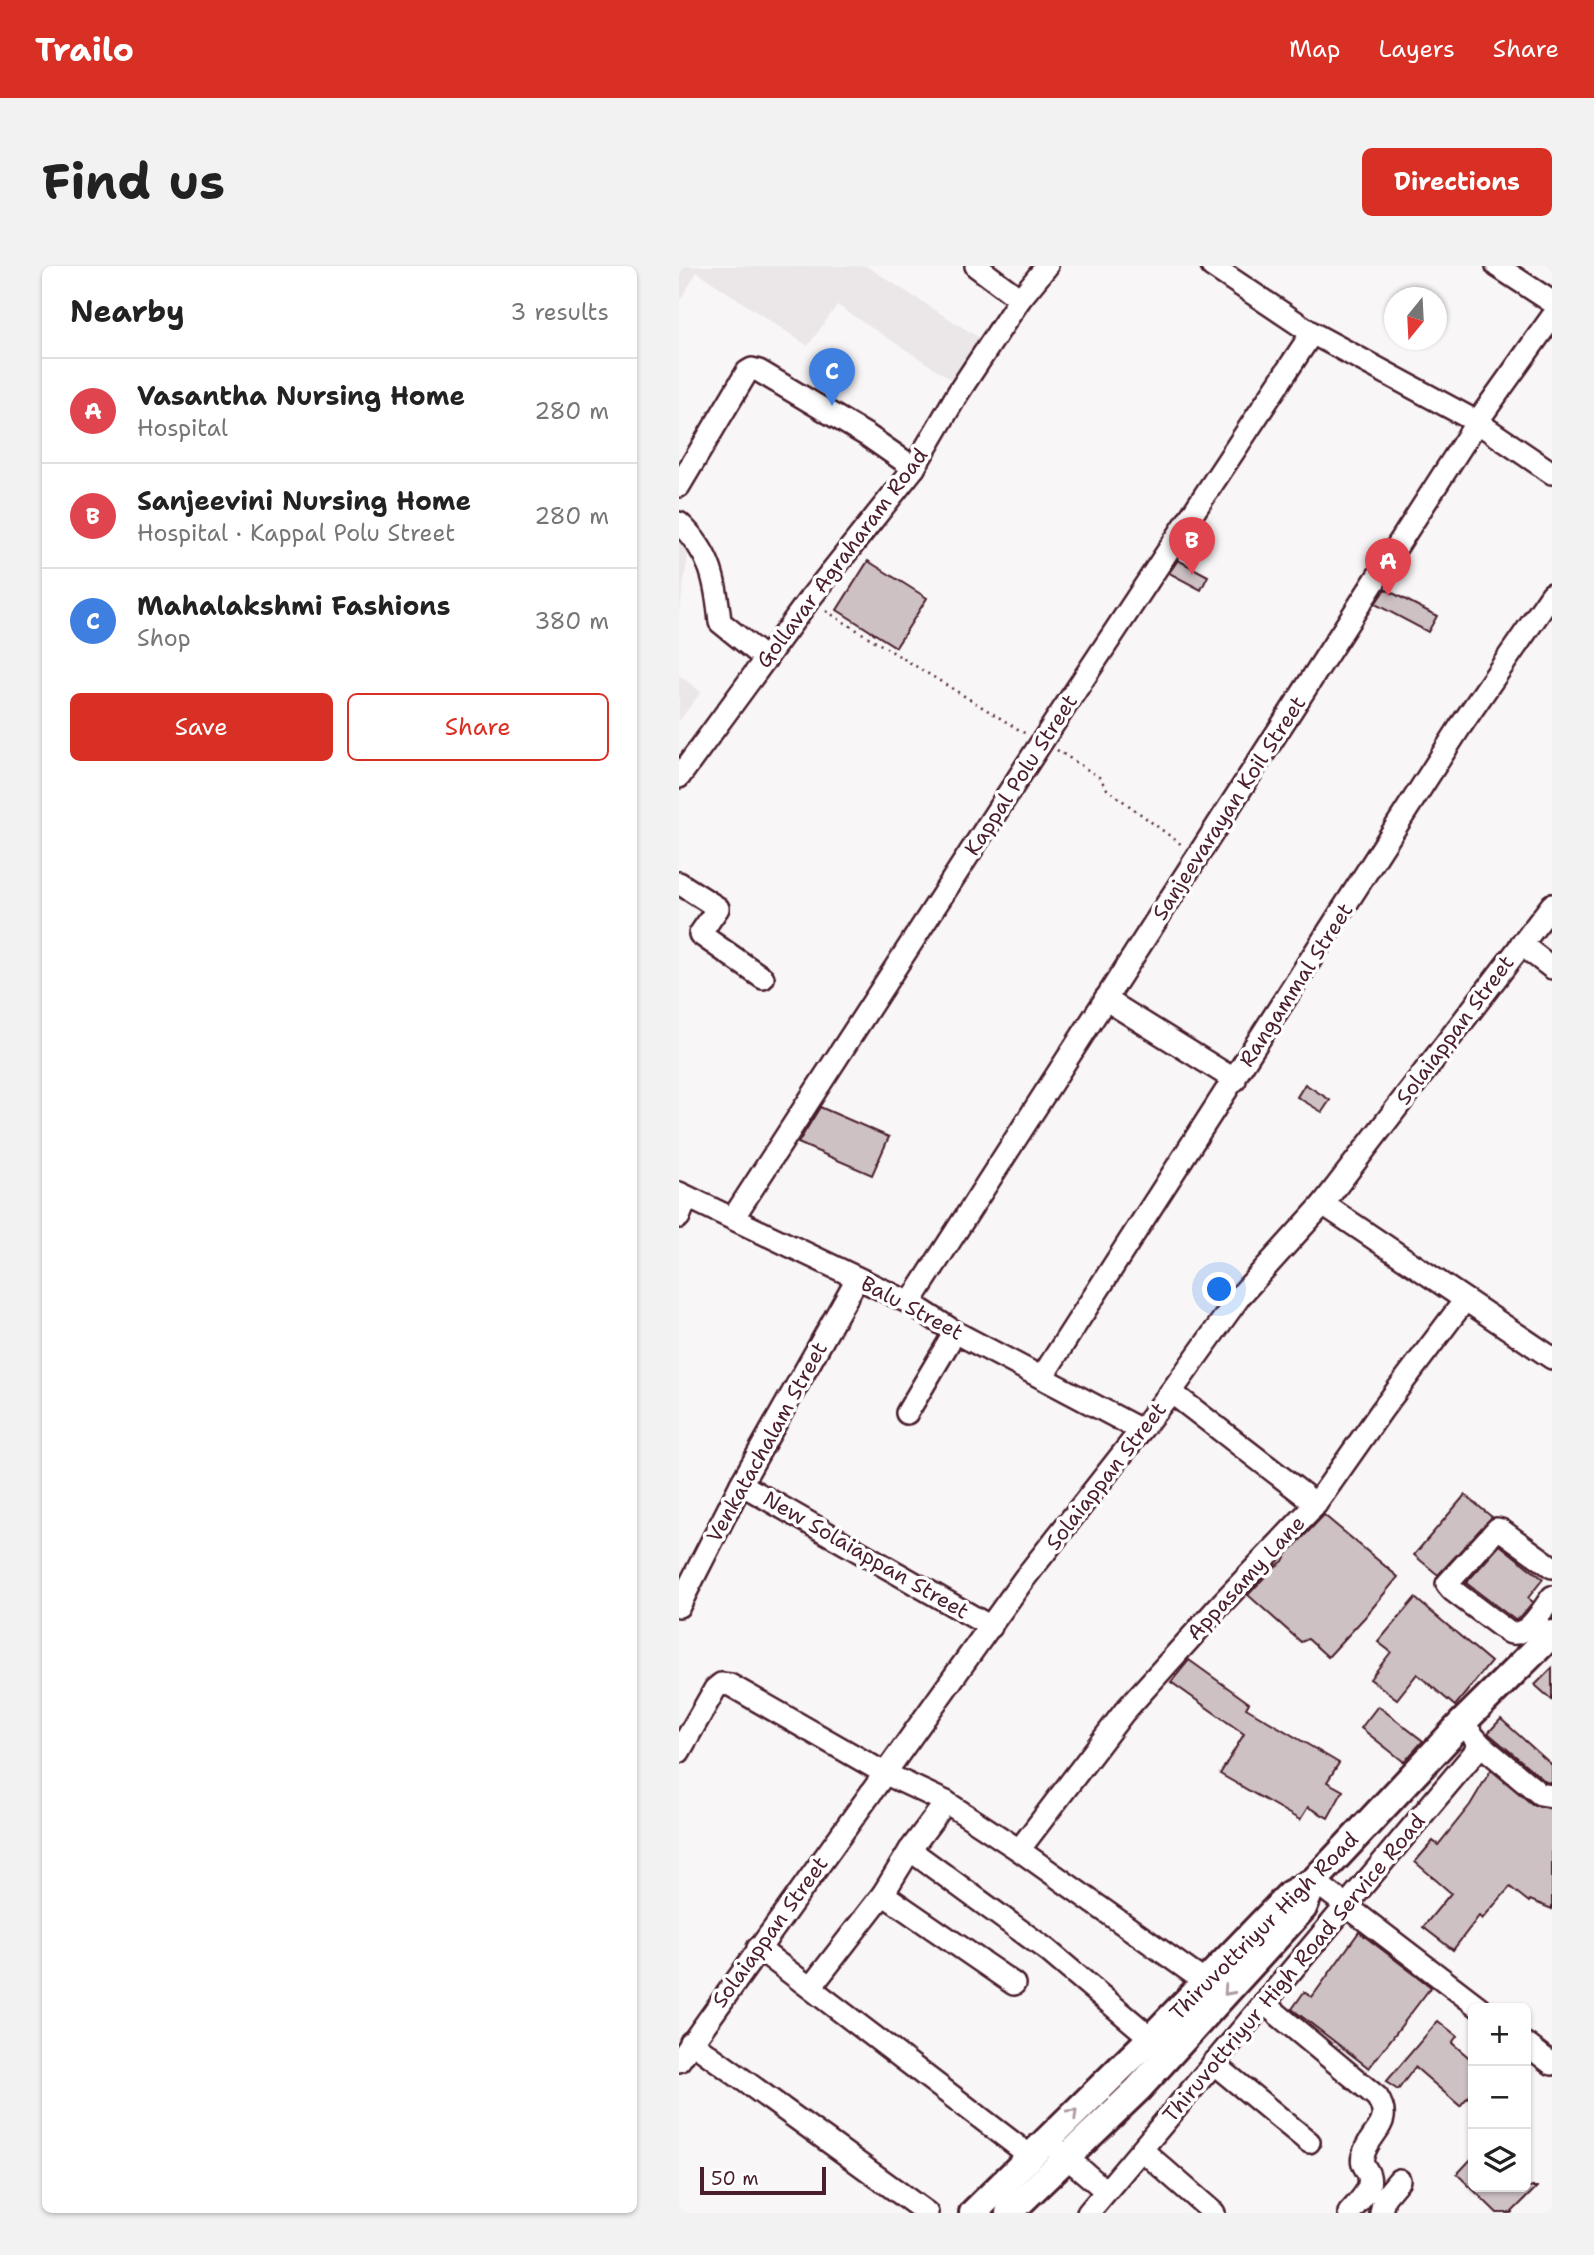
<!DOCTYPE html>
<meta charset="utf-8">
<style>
body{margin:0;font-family:"Shantell Sans",sans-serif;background:#f2f2f2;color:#222}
.controls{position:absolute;right:21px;bottom:21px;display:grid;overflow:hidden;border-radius:10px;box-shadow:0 2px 5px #0004}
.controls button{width:63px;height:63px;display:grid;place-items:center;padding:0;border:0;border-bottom:2px solid #e0e0e0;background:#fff;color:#222;font:35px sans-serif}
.compass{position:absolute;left:705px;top:21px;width:63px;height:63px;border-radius:50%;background:#fff;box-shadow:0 2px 5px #0004;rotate:198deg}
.scale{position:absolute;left:21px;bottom:18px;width:126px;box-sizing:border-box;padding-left:7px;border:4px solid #4a1f2b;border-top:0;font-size:19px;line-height:24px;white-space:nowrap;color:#4a1f2b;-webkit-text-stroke:5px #fff;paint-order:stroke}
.you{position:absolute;left:541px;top:1024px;width:24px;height:24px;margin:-18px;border:5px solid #fff;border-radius:50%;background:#1a73e8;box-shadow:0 0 0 10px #1a73e833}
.badge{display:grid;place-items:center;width:46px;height:46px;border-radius:50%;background:#d93025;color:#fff;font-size:23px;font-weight:700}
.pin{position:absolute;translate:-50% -58px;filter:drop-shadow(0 2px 4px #0008)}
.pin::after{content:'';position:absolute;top:37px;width:24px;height:21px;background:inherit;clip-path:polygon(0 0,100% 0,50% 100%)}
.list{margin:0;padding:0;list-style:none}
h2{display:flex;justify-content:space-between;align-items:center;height:91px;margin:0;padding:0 28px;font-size:30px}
h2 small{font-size:23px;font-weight:400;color:#767676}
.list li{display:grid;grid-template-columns:46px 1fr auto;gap:21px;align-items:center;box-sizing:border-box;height:105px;padding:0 28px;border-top:2px solid #e0e0e0}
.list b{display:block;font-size:26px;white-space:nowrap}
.list p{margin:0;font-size:23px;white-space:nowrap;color:#767676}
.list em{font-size:23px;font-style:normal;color:#767676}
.actions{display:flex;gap:14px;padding:21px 28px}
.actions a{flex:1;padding:16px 0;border:2px solid #d93025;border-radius:10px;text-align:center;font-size:24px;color:#d93025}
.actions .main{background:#d93025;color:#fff}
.icon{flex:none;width:38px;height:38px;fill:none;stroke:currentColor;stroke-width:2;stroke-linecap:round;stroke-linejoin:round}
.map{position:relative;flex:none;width:873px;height:1947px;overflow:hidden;border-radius:10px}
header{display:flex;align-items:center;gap:42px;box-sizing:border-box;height:98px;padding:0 35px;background:#d93025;color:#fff}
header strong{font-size:33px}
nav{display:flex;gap:38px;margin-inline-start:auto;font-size:24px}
.intro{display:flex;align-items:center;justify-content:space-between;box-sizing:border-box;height:168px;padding:0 42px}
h1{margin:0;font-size:49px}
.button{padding:18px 32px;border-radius:10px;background:#d93025;color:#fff;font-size:24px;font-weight:700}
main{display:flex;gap:42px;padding:0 42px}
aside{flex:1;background:#fff;border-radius:10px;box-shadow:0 2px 5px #0004}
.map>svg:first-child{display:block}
.built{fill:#ebe6e8}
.building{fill:#cdc1c4;stroke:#4a1f2b;stroke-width:2}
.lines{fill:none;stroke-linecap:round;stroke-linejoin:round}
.minor-casing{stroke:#4a1f2b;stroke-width:26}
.major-casing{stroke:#4a1f2b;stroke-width:32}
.path{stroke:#4a1f2b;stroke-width:2.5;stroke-dasharray:2 5;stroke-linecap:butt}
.minor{stroke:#fff;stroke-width:21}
.major{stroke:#fff;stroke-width:26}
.oneway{stroke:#ae9aa0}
.labels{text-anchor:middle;stroke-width:7;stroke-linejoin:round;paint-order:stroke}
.street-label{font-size:21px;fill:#4a1f2b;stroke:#fff}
</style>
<header>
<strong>Trailo</strong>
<nav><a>Map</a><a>Layers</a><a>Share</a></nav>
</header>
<div class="intro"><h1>Find us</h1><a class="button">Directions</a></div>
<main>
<aside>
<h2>Nearby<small>3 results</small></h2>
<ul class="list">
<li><span class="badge" style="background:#e0444e">A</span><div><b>Vasantha Nursing Home</b><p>Hospital</p></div><em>280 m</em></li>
<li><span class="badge" style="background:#e0444e">B</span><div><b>Sanjeevini Nursing Home</b><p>Hospital · Kappal Polu Street</p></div><em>280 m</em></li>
<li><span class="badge" style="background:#3f7fe0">C</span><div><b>Mahalakshmi Fashions</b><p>Shop</p></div><em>380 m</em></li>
</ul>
<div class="actions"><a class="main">Save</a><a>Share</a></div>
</aside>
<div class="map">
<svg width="873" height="1947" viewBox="0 0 873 1947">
<rect width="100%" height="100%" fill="#f8f6f7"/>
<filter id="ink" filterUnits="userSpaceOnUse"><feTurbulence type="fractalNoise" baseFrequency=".0143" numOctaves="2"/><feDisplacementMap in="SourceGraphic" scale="14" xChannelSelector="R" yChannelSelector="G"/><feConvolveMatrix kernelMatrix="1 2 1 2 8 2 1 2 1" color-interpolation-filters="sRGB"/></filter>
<g filter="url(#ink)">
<g class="built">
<path d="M0,0h187l115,73 -30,40 -114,-74 -29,41 -111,-74 -18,30z"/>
<path d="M0,270l9,19 -9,58z"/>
<path d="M0,409l22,17 -22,29z"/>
</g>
<g class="building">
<path d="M499,294l30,16 -7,14 -32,-17z"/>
<path d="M189,295l59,37 -31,49 -59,-37z"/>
<path d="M706,323l52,27 -9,16 -53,-28z"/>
<path d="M626,818l25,16 -8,12 -25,-15z"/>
<path d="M141,841l69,30 -17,38 -74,-32z"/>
<path d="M786,1229l27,22 -54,58 -24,-20z"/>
<path d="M645,1249l74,62 -33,40 -37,40 -20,-18 -7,3 -53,-47 24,-26 11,-8 3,-6z"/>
<path d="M821,1279l43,34 -15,19 5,4 -9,11 -9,7 -49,-37z"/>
<path d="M736,1332l76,64 -36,44 -38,-32 -20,25 -27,-20 21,-27 -13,-10z"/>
<path d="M510,1394l60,43 -3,5 93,55 -12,19 16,9 -15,27 -20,-11 -8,13 -80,-46 24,-40 -73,-52z"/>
<path d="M873,1402v32l-17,-15z"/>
<path d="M699,1440l45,35 -19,21 -43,-34z"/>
<path d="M822,1453l51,46v18l-6,-1 -58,-49z"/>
<path d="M812,1504l41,34 20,5v100l-22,-9 -1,2 -19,-15 -28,32 -3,-3 -26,34 -30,-23 28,-34 -36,-31 18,-21 5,4 32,-40z"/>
<path d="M680,1666l72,55 -62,81 -77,-59 12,-17 8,5z"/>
<path d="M759,1755l19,15 -5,7 21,18v30l-13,15 -45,-39 -17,23 -12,-8z"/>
<path d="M794,1891v30h64l-26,26h-14l-40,-39z"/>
</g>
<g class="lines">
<g class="minor-casing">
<g id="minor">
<path d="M297,0l44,33"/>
<path d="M533,0l100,67 165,89 75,51"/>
<path d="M818,0l55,36"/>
<path d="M0,220l68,-114 5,-3 7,2 109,65 46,32"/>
<path d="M0,257c32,30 37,58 41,99l46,37"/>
<path d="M0,511l129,-176 106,-133 44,-75 62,-94 27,-33"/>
<path d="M0,617l39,25 -18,26 63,44"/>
<path d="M842,678l31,24"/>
<path d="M426,733l130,81"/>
<path d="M0,927l231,110 45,29 186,98"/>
<path d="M644,938l229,154"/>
<path d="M0,951l8,-20"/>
<path d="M54,952l308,-475 271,-410"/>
<path d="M231,1037l567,-881 75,-105"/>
<path d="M363,1111l418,-650 92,-133"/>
<path d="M492,1126l145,112"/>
<path d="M228,1147l48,-81"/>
<path d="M62,1218l250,143"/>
<path d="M873,1301l-51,-37 -4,-1 -50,55 5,6 56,42c20,7 33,-21 44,-35"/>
<path d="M0,1340l62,-122 116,-205"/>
<path d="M783,1457l19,22 59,49 12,2"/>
<path d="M0,1486l36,-63 6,-5 9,1 156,89 60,28 73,48 186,132"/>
<path d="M231,1584l137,100 104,88"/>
<path d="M340,1584l105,-138 98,-109 94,-99 66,-94 83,-110"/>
<path d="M635,1615l166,127"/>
<path d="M204,1628l131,90"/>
<path d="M79,1682l271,207"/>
<path d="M132,1721l72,-93 27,-44 36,-48"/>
<path d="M585,1737l113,94c18,28 -8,34 -14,59 -2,6 1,10 4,15 9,16 -8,30 -18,42"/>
<path d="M12,1776l236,171"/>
<path d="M847,1778l26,20"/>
<path d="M0,1795l345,-482 147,-187 69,-96 83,-92 229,-299"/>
<path d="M534,1797l96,79"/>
<path d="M378,1883l49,42"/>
<path d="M463,1884l72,63"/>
<path d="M409,1947l393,-468"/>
<path d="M702,1947l3,-15 15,-18"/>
</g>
</g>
<g class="major-casing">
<g id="major">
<path d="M294,1947l178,-175 139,-144 24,-13 148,-158 90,-89"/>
<path d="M330,1947l129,-124 165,-181 11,-27"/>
</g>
</g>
<g class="path">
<path d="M147,345l200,123"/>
<path d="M378,484l42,27 8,12 75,56"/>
</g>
<use href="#minor" class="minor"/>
<use href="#major" class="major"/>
</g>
<defs><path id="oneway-chevron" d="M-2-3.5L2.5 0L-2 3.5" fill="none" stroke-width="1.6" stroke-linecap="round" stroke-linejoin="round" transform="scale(1.75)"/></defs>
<g class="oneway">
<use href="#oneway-chevron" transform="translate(549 1725) rotate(132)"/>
<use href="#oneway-chevron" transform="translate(394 1847) rotate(-44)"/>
</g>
</g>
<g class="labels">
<g class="street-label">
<text transform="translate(163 292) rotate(-53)" y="7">Gollavar Agraharam Road</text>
<text transform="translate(342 509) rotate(-57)" y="7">Kappal Polu Street</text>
<text transform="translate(550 542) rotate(-57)" y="7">Sanjeevarayan Koil Street</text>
<text transform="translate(617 719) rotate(-57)" y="7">Rangammal Street</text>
<text transform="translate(776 764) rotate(-53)" y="7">Solaiappan Street</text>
<text transform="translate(233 1042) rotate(28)" y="7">Balu Street</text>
<text transform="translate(88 1176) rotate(-61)" y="7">Venkatachalam Street</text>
<text transform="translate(427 1210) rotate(-52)" y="7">Solaiappan Street</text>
<text transform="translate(187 1289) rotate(30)" y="7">New Solaiappan Street</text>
<text transform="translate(567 1312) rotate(-47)" y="7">Appasamy Lane</text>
<text transform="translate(585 1660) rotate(-45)" y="7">Thiruvottriyur High Road</text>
<text transform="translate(91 1666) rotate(-54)" y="7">Solaiappan Street</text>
<text transform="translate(615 1702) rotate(-50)" y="7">Thiruvottriyur High Road Service Road</text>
</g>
</g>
</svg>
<div class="controls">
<button>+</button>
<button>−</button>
<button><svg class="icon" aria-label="layers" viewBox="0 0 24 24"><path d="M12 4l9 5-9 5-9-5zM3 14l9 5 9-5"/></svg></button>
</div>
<svg class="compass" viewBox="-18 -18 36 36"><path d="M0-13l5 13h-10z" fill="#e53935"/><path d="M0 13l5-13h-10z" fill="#767676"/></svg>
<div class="scale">50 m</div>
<div class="you"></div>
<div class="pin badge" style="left:709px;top:330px;background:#e0444e">A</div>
<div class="pin badge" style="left:513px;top:309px;background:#e0444e">B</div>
<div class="pin badge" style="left:153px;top:140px;background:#3f7fe0">C</div>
</div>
</main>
